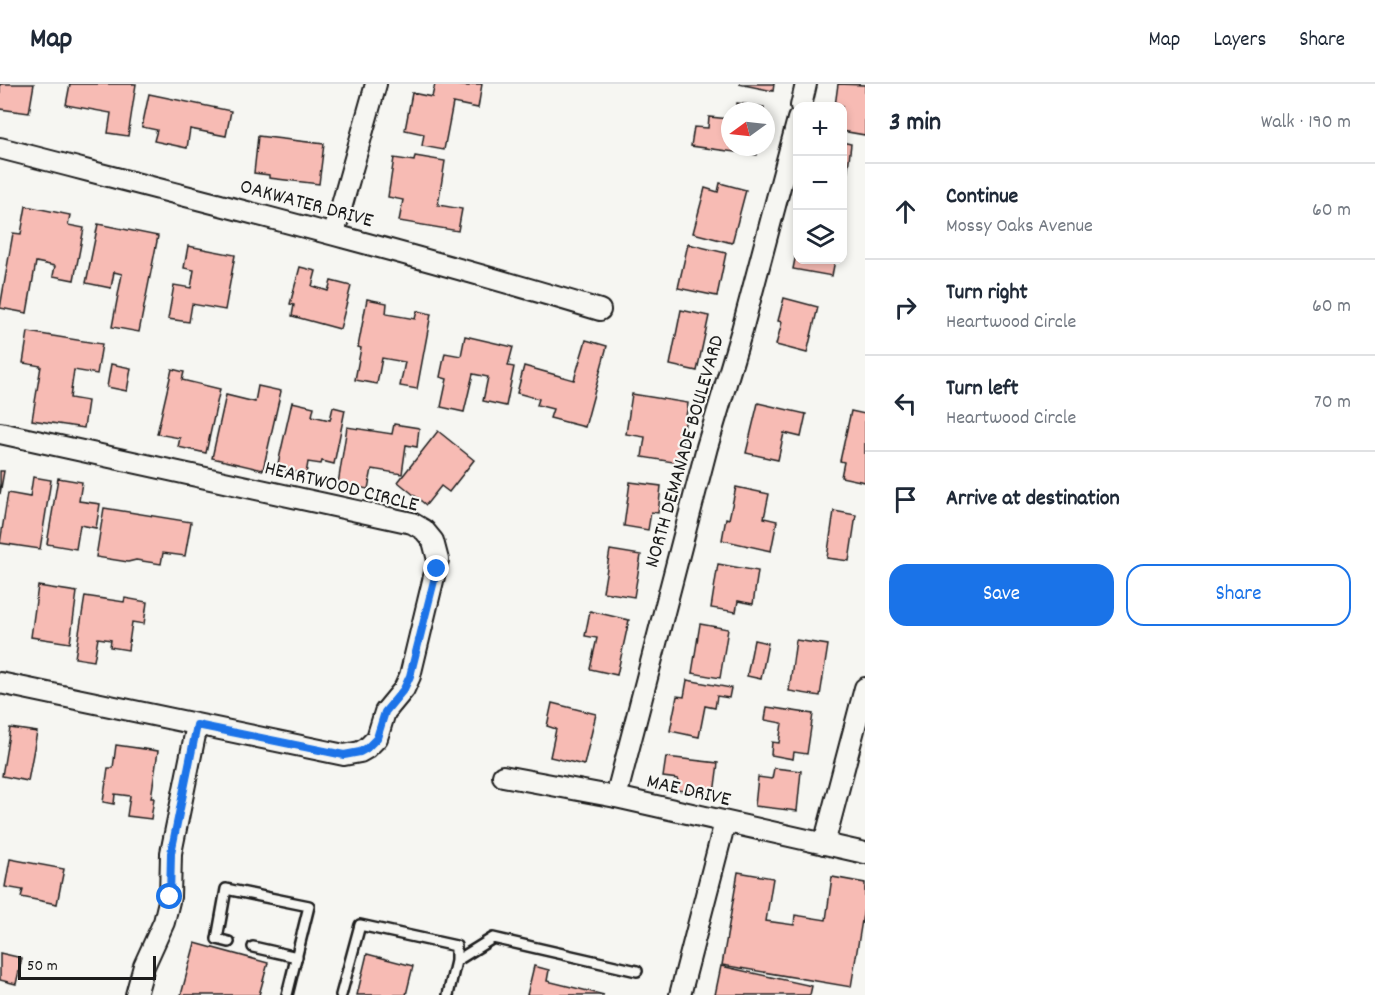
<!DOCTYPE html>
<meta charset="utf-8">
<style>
body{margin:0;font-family:Dekko,sans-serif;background:#f6f6f7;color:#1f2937}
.controls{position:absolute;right:18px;top:18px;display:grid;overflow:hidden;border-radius:12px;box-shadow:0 3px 9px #0003}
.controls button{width:54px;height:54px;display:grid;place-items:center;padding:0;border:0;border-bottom:2px solid #e0e1e3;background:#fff;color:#1f2937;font:30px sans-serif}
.compass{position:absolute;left:721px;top:18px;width:54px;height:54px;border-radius:50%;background:#fff;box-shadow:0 3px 9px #0003;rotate:255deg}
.scale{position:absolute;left:18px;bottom:15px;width:138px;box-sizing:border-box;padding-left:6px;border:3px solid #1c1c1c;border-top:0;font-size:16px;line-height:21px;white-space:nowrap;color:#1c1c1c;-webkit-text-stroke:4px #f6f6f2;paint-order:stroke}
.stop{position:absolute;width:18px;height:18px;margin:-14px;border:4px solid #1a73e8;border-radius:50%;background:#fff}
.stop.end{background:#1a73e8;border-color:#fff;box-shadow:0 2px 6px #0008}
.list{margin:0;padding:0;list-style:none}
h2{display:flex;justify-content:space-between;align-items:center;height:78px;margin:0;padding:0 24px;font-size:26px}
h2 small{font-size:20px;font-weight:400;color:#747a83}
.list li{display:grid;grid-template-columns:39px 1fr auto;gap:18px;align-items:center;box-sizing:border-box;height:96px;padding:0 24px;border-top:2px solid #e0e1e3}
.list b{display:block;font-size:22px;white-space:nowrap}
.list p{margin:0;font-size:20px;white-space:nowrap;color:#747a83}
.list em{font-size:20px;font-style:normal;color:#747a83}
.actions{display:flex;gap:12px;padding:18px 24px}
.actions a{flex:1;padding:14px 0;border:2px solid #1a73e8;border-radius:18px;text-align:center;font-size:21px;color:#1a73e8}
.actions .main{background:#1a73e8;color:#fff}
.icon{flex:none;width:33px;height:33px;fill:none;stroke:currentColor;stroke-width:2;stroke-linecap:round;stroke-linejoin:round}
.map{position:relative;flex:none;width:865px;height:911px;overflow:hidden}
header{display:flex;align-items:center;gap:36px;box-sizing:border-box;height:84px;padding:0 30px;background:#fff;border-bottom:2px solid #e0e1e3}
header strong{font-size:28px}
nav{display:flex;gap:33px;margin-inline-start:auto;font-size:21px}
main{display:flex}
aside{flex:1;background:#fff}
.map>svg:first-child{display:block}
.building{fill:#f7bbb4;stroke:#1c1c1c;stroke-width:1.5}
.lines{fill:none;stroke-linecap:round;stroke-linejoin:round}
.service-casing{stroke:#1c1c1c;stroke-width:14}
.minor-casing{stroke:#1c1c1c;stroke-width:24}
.service{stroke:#f6f6f2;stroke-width:9}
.minor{stroke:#f6f6f2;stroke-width:20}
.route{stroke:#1a73e8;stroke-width:8}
.labels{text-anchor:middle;stroke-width:4.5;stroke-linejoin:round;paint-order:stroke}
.street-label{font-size:21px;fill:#1c1c1c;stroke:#f6f6f2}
</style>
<header>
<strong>Map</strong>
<nav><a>Map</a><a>Layers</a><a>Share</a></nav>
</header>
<main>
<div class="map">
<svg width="865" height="911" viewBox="0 0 865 911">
<rect width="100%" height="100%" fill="#f6f6f2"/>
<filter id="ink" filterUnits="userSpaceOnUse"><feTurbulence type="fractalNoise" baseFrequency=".0167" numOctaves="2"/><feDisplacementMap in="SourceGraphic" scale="12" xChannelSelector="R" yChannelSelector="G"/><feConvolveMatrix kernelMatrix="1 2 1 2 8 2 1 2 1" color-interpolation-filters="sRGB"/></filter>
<g filter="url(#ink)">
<g class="building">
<path d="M0,0h34l-5,29 -29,-4z"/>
<path d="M70,0h66l-8,52 -20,-3 3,-20 -45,-8z"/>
<path d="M435,0l34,2v-2h13l-4,24 -25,-5 -9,47 -22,-4 2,-12 -19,-4 7,-37 20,4z"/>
<path d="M739,0h35l-1,7z"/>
<path d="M838,0l27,1v50l-23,-4v-25h-7z"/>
<path d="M149,10l82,17 -5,25 -36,-7 -3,19 -33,-7 3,-11 -15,-3z"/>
<path d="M737,19l27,4 -1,4h-27z"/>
<path d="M709,33l21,2v28h28l-1,8 -66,-9 3,-19 14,1z"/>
<path d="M258,52l66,8 -5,40 -50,-6v-3l-15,-2z"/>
<path d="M842,58l9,2 -7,56h-2z"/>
<path d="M415,72l30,5 -7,44 24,4 -4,22 -59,-10 4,-21 -15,-3 6,-39 20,3z"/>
<path d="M720,99l26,7 -14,53 -39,-10 12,-45 13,4z"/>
<path d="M26,122l44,9 -2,10 16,3 -10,52 -21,-4 2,-10 -19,-4 -9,51 -27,-5 13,-75 8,1z"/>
<path d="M98,140l60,12 -19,96 -27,-5 10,-53 -8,-2 -3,16 -25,-5z"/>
<path d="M688,160l38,9 -9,43 -39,-8z"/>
<path d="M798,160v16h37l-3,16 -39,-7z"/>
<path d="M188,162l47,9 -10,55 -33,-6 -3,18 -21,-3 6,-34 17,3 3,-18 -10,-2z"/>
<path d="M300,183l16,4 -4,15 16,5 3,-10 20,5 -11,43 -48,-13 2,-11 -4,-1z"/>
<path d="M784,214l34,9 -11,46 -31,-8 6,-23 -4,-1z"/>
<path d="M367,215l20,4 -1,11 29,5 2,-8 14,3 -14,75 -17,-3 5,-24 -23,-4 -5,26 -22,-4 6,-32 -3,-1z"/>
<path d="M681,226l28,6 -12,55 -27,-6z"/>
<path d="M28,248l74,12 -5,30 -23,-4 -4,28 18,3 -4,27 -52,-8 9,-54 -18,-3z"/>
<path d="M465,252l48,11 -5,19 6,1 -8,39 -23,-5 5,-24 -15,-3 -9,38 -23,-5 6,-28 -7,-2 5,-24 16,3z"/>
<path d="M586,256l21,6 -22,81 -35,-9 3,-9 -16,-4 2,-6 -22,-6 7,-27 50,14z"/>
<path d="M111,280l20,4 -4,23 -20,-4z"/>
<path d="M172,285l12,3 -2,8 38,9 -14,64 -28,-6 2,-9 -23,-4z"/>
<path d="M258,302l23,5 -18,79 -51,-12 14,-63 29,7z"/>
<path d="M632,310l56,9 -9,60 -37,-6 3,-20 -19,-3z"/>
<path d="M292,318l22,5 -2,9 18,4 3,-13 12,3 -11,54 -12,-3 -1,3 -13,-2 -2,12 -29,-6z"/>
<path d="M758,319l48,11 -5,23 -17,-4 -6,27 -32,-7z"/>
<path d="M851,327l14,3v68l-24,-5 3,-15 -4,-1z"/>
<path d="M394,340l25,4 -2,19 -11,-2 -4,29 -30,-5 -4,20 -30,-5 9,-57 45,7z"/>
<path d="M438,347l36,29 -25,32 -8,-6 -15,19 -28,-23z"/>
<path d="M0,387h4l-4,23z"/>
<path d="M33,393l18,3 -11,69 -40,-6 8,-50 22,4z"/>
<path d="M58,394l24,4 -3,19 21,3 -4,24 -16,-3 -4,24 -29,-5z"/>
<path d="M630,398l31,4 -3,27 -7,-1 -3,18 -24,-4z"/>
<path d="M736,403l33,7 -5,24 13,3 -6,30 -49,-11 4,-22 3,1z"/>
<path d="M104,424l87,14 -6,34 -22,-3 -2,11 -25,-4 -8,2 -32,-5z"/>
<path d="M834,427l22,4 -7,46 -22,-3z"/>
<path d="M610,466l31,5 -7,42 -31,-5z"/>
<path d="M718,480l40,7 -5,33 -15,-3 -2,11 -25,-4z"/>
<path d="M38,502l39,6 -7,51 -39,-6z"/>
<path d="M85,512l39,6 1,-4 22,4 -3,22 -12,-2 -4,28 -18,-3 1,-7 -13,-2 -4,23 -19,-3z"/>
<path d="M590,527l39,9 -12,55 -27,-6 7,-31 -12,-2z"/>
<path d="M700,540l28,5 -8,49 -28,-5z"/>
<path d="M754,556l14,3 -7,36 -14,-3z"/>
<path d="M796,556l32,5 -8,51 -31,-5z"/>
<path d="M687,596l44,8 -2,10 -12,-2 -2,12 -10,-2 -6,31 -29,-6 7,-35 7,1z"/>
<path d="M552,619l44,11 -12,51 -34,-8 6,-28 -9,-3z"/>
<path d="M767,623l46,7 -6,40 -13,-2 -1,7 -22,-4 1,-13 7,1 3,-20 -17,-3z"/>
<path d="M10,644l27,4 -9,49 -26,-5z"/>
<path d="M116,661l42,6 -7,47h3l-3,21 -24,-3 3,-20 -15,-2 -1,10 -11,-2 5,-34h5z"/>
<path d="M666,673l52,6 -4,31 -38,-4 2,-11 -15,-2z"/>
<path d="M774,684l27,3 -4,40 -42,-5 3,-29 14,2z"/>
<path d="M10,775l54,10 -7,35 -36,-7 2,-7 -18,-3z"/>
<path d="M738,788l35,6 -7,43 28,4 1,-10 31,5 6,-43 33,6v19l-14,85 -129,-22z"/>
<path d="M195,859l73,20 -9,32h-78z"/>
<path d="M0,869l22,5 -6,26 -16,-4z"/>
<path d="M367,870l46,12 -7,29h-49z"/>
<path d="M534,882l15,4 -2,11 57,14h-77z"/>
<path d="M721,882l91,20 -2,9h-95z"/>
</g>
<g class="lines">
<g class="service-casing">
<g id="service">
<path d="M229,858l-12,-3 9,-50 83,17 -22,89"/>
<path d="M253,863l44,10"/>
<path d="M341,911l19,-70 96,21v15l37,-23 144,33"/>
<path d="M448,911l8,-34"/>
</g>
</g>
<g class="minor-casing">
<g id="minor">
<path d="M801,22l5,-22"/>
<path d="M0,64c201,52 401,102 600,162"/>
<path d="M334,149l42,-149"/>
<path d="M0,349l412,90 12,7 9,11 5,19 -28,116 -6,13 -19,23 -8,26 -10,10 -7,4 -16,3 -344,-72"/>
<path d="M503,692l113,21 249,56"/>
<path d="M616,713l91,-350 35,-117 56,-211"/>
<path d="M824,760l41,-156"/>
<path d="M136,911l8,-29 20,-44 6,-25 1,-44 26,-128"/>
<path d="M680,911l45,-173"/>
</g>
</g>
<use href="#service" class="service"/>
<use href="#minor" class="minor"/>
</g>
</g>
<g class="lines" filter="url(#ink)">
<path class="route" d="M170,813l1,-44 26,-128 147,30 16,-3 7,-4 10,-10 8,-26 19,-23 6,-13 27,-107"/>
</g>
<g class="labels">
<g class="street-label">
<text transform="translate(307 118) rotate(15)" y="7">OAKWATER DRIVE</text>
<text transform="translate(683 367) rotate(-74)" y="7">NORTH DEMANADE BOULEVARD</text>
<text transform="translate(342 401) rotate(14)" y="7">HEARTWOOD CIRCLE</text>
<text transform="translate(689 705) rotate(13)" y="7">MAE DRIVE</text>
</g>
</g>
</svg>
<div class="controls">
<button>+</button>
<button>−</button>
<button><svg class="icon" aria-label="layers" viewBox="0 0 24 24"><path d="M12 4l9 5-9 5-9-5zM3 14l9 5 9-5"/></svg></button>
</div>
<svg class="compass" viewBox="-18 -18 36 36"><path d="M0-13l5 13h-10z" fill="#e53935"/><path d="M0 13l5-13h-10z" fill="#747a83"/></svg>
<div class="scale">50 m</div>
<div class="stop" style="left:170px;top:813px"></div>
<div class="stop end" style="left:437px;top:485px"></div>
</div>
<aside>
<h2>3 min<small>Walk · 190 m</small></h2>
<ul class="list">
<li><svg class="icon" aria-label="ahead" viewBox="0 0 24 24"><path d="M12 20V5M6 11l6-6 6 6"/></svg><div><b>Continue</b><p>Mossy Oaks Avenue</p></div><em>60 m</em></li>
<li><svg class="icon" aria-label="right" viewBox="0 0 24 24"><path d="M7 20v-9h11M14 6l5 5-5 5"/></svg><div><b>Turn right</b><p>Heartwood Circle</p></div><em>60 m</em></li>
<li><svg class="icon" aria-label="left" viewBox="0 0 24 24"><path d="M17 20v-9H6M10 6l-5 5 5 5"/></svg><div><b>Turn left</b><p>Heartwood Circle</p></div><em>70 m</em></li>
<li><svg class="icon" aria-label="arrive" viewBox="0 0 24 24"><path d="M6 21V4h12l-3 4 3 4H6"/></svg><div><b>Arrive at destination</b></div></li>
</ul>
<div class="actions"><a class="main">Save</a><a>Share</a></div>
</aside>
</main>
